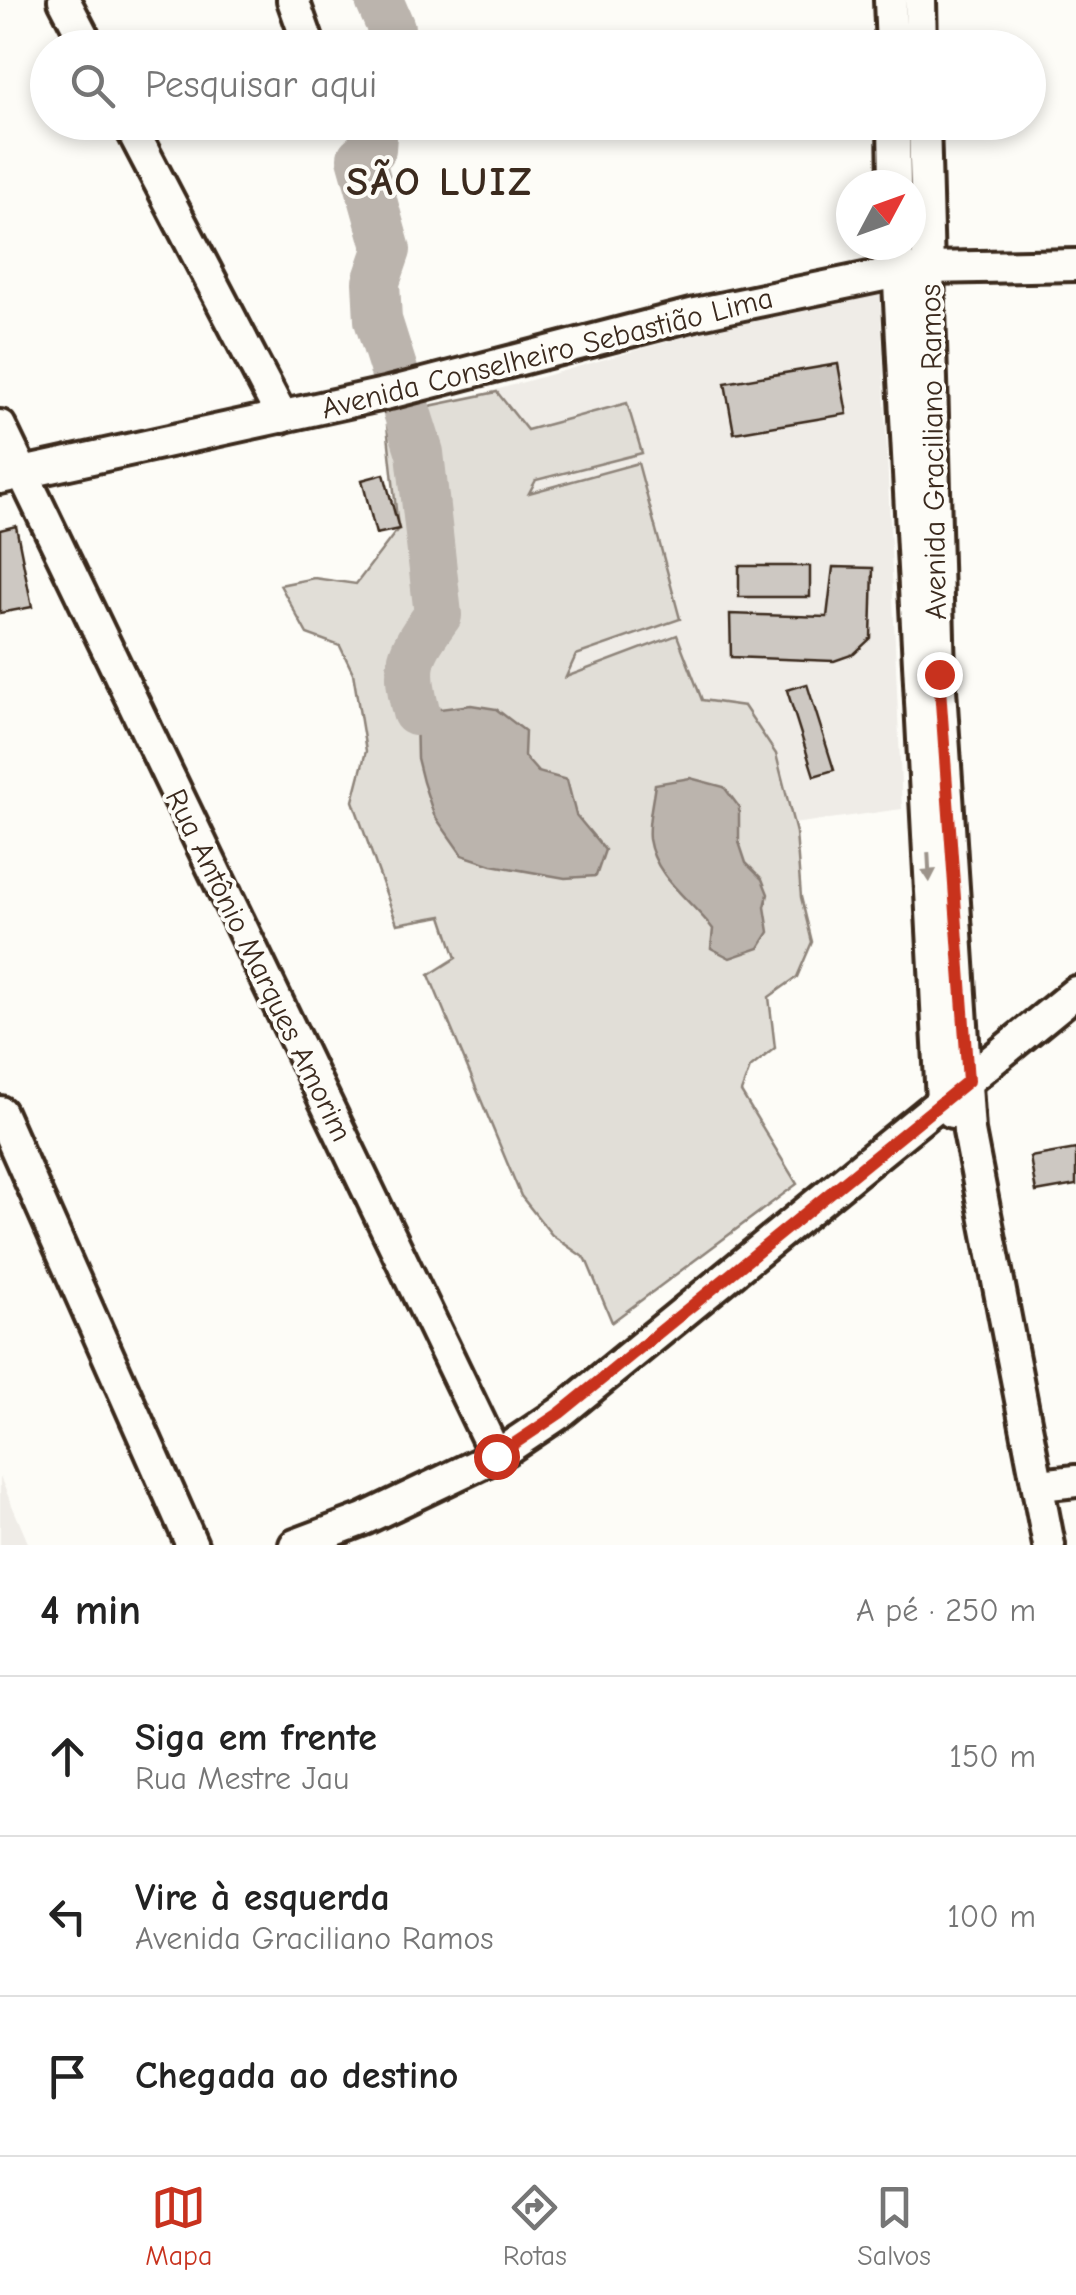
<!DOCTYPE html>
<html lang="pt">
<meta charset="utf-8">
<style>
body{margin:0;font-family:"Comic Neue",sans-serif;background:#f2f2f2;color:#222}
.compass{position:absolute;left:836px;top:170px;width:90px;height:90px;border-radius:50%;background:#fff;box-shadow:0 5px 15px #0003;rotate:49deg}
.stop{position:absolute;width:30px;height:30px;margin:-22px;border:8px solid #c8321e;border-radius:50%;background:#fff}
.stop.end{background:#c8321e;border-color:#fff;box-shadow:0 2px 10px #0008}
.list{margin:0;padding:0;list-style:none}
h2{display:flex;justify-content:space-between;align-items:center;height:130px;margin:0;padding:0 40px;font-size:42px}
h2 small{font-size:32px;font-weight:400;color:#767676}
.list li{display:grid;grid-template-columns:65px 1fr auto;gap:30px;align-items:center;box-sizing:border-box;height:160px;padding:0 40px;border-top:2px solid #e0e0e0}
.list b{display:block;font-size:38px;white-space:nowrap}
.list p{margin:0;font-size:32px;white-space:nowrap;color:#767676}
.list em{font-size:32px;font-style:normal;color:#767676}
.icon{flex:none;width:55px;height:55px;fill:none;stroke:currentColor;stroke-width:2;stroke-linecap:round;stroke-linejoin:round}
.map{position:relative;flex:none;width:1076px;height:1545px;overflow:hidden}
.search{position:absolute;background:#fff;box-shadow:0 5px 15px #0003;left:30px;right:30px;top:30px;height:110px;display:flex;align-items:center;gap:25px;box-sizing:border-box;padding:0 35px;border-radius:55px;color:#767676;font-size:38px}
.sheet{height:610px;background:#fff}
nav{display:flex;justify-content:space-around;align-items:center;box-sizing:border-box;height:140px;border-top:2px solid #e0e0e0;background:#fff;font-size:28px;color:#767676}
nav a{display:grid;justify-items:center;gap:5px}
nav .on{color:#c8321e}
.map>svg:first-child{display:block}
.built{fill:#efece7}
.green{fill:#e1ded7;stroke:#8e847a;stroke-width:2.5}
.water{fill:#bbb4ad;stroke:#887d74;stroke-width:2.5}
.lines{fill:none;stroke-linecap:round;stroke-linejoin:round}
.river{stroke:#bbb4ad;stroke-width:48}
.building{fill:#cdc8c2;stroke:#3b2a1e;stroke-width:2.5}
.minor-casing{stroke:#3b2a1e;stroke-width:38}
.minor{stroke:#fdfcf7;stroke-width:30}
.oneway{fill:#9c938a}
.route{stroke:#c8321e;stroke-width:12}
.labels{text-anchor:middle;stroke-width:8;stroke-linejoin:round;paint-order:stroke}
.street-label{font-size:30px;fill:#3b2a1e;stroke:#fdfcf7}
.district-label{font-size:40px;font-weight:bold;letter-spacing:2.5px;fill:#3b2a1e;stroke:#fdfcf7}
</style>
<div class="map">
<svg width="1076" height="1545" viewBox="0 0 1076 1545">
<rect width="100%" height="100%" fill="#fdfcf7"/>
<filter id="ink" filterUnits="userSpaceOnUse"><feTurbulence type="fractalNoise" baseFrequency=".01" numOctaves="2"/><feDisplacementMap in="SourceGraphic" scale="20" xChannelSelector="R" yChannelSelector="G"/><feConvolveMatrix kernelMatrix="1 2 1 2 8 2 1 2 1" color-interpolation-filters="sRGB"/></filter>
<g filter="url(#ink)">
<g class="built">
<path d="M880,289l22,520 -297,41 -138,-452 227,-64z"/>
<path d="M0,1477l29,68h-29z"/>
</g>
<path class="green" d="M497,392l30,38 100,-27 15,50 -106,27 -7,13 109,-30 42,156 -104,36 -10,22 111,-42 25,65 42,6 32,48 20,79 5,64 11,45 -15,35 -28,20 6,51 -25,20 -9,24 56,92 -185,138 -26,-63 -34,-24 -31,-39 -92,-221 27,-17 -14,-42 -45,8 -44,-123 13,-50 -13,-78 -13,-27 -33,-12 -27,-49 34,-7 42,6 42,-55 -11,-104 23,-15z"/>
<g class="water">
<path d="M471,705l25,4 29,22 -1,25 14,16 29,8 9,35 29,35 -9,26 -31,2 -73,-13 -30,-10 -28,-40 -11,-33 -6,-24 -1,-46z"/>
<path d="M690,778l34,9 15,20v35l7,21 16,16 6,15 -3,13 4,25 -10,16 -29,10 -19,-10 2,-19c-22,-29 -58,-51 -64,-90 -2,-16 4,-38 6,-55z"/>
</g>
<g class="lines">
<g class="river">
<path d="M379,0l12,28 -3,20"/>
<path d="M374,122l-2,27 -11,9 26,92 -11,32 2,38 42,133 18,162c-29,39 -34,49 -22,97"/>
</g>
</g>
<g class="building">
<path d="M838,364l9,50 -113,19 -9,-50z"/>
<path d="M384,474l15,55 -23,5 -14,-54z"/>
<path d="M16,526l16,81 -32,6v-83z"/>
<rect x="739" y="566" width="71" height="31"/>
<path d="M833,567l40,1 -2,70 -17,16 -20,7 -103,-4 -1,-43 97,3z"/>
<path d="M807,684l27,86 -20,6 -27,-86z"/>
<path d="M1076,1149v36l-40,7 -6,-35z"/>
</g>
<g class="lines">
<g class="minor-casing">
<g id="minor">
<path d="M64,0l25,48"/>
<path d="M293,0l17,48"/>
<path d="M890,0l2,48"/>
<path d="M920,0l1,48"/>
<path d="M128,122l154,295"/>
<path d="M894,122l1,63"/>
<path d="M924,122l15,552 30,457 80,414"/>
<path d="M897,245l45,856 10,11"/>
<path d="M0,426l496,1030"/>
<path d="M0,478l389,-85 306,-79 203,-42 30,-4 148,-3"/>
<path d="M0,1112l192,433"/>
<path d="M1040,1485l36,-4"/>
<path d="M295,1545l69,-26 132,-63 64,-43 516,-421"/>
</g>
</g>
<use href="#minor" class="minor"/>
</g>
<defs><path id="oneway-solid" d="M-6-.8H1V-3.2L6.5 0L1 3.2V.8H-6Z" transform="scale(2.5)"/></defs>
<use class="oneway" href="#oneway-solid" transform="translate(929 867) rotate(87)"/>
</g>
<g class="lines" filter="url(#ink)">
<path class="route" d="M496,1456l64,-43 408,-332 -29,-407"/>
</g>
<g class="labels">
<g class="street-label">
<text transform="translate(547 353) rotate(-14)" y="10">Avenida Conselheiro Sebastião Lima</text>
<text transform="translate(933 452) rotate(-91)" y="10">Avenida Graciliano Ramos</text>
<text transform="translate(259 965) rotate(64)" y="10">Rua Antônio Marques Amorim</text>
</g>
<g class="district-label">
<text x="440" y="195">SÃO LUIZ</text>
</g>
</g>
</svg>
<svg class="compass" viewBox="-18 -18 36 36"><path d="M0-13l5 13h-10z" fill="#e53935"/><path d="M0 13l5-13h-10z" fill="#767676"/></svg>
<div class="stop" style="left:496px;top:1456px"></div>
<div class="stop end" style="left:939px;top:674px"></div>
<div class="search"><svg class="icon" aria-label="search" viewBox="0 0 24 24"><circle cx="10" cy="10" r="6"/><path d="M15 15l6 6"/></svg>Pesquisar aqui</div>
</div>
<section class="sheet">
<h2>4 min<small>A pé · 250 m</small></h2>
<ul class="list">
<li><svg class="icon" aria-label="ahead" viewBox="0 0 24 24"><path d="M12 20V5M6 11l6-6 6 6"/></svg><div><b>Siga em frente</b><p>Rua Mestre Jau</p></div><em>150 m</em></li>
<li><svg class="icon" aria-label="left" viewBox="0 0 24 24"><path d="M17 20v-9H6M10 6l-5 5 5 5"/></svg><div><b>Vire à esquerda</b><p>Avenida Graciliano Ramos</p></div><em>100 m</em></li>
<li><svg class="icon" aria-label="arrive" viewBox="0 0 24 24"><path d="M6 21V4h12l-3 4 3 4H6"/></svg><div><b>Chegada ao destino</b></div></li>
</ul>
</section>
<nav>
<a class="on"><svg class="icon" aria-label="map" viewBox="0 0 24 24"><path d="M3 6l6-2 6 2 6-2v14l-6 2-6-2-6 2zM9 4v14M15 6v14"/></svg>Mapa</a>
<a><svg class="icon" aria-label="directions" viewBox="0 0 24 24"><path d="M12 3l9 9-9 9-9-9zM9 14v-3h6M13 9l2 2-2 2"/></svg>Rotas</a>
<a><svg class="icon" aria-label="saved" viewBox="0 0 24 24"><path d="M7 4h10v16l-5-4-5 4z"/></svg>Salvos</a>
</nav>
